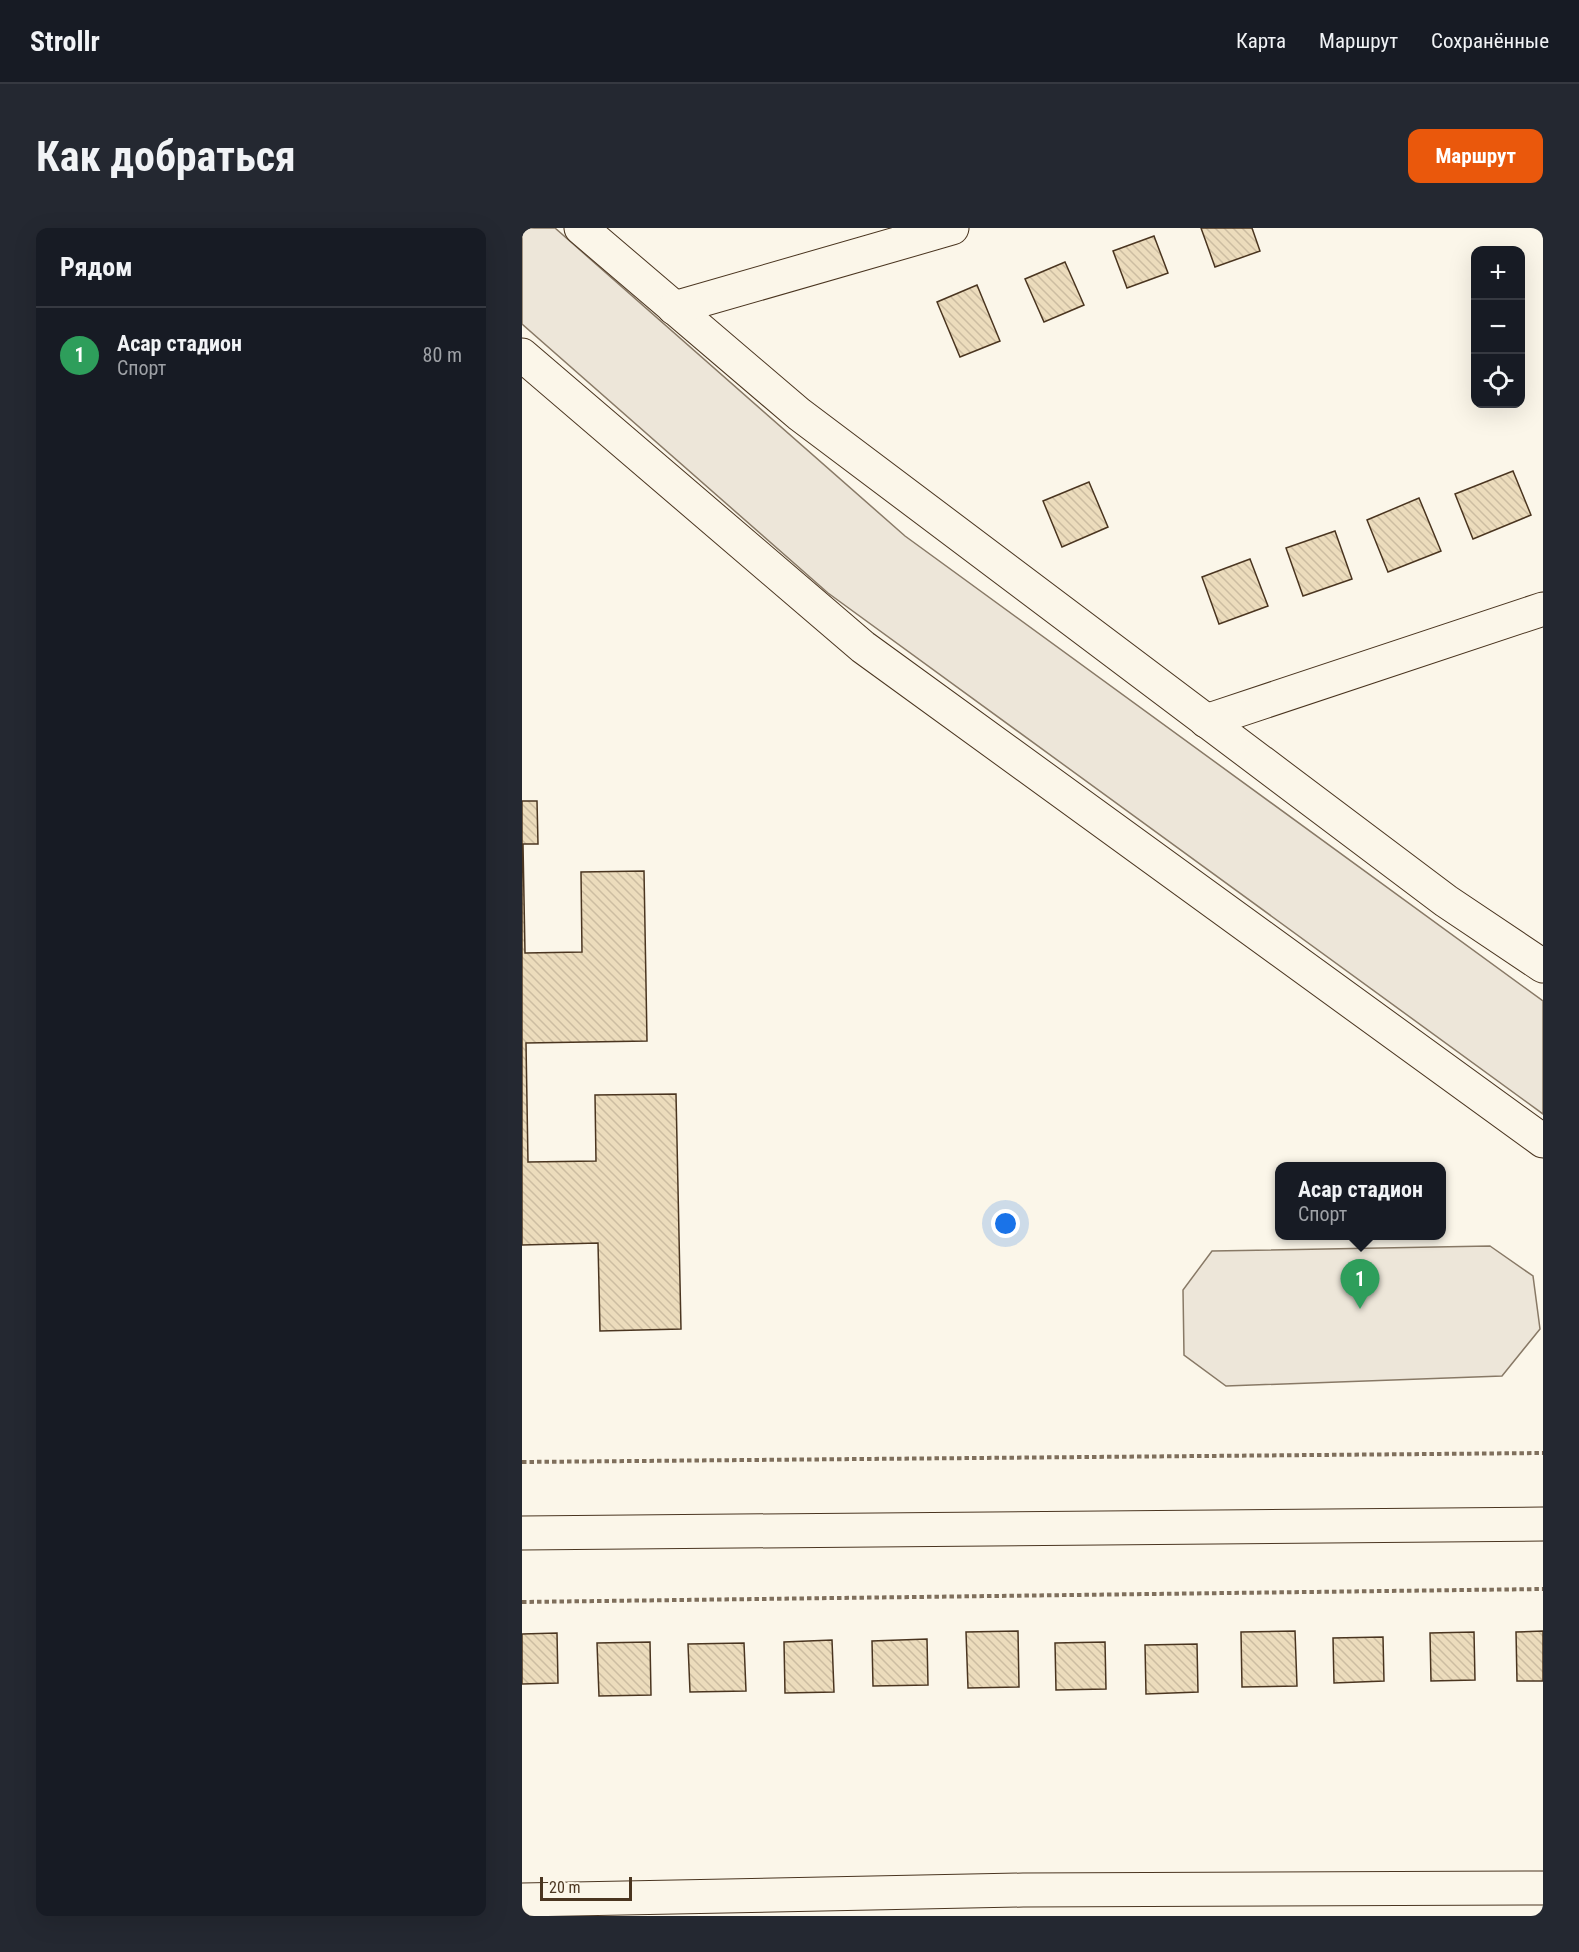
<!DOCTYPE html>
<html lang="ru">
<meta charset="utf-8">
<style>
body{margin:0;font-family:"Roboto Condensed",sans-serif;background:#242831;color:#f1f3f6}
.controls{position:absolute;right:18px;top:18px;display:grid;overflow:hidden;border-radius:12px;box-shadow:0 6px 24px #0002}
.controls button{width:54px;height:54px;display:grid;place-items:center;padding:0;border:0;border-bottom:2px solid #363941;background:#171b24;color:#f1f3f6;font:30px sans-serif}
.scale{position:absolute;left:18px;bottom:15px;width:92px;box-sizing:border-box;padding-left:6px;border:3px solid #4a3520;border-top:0;font-size:16px;line-height:21px;white-space:nowrap;color:#4a3520;-webkit-text-stroke:4px #fbf6e9;paint-order:stroke}
.you{position:absolute;left:484px;top:996px;width:21px;height:21px;margin:-15px;border:4px solid #fff;border-radius:50%;background:#1a73e8;box-shadow:0 0 0 9px #1a73e833}
.badge{display:grid;place-items:center;width:39px;height:39px;border-radius:50%;background:#ea580c;color:#fff;font-size:20px;font-weight:700}
.pin{position:absolute;translate:-50% -50px;filter:drop-shadow(0 2px 3px #0008)}
.pin::after{content:'';position:absolute;top:32px;width:21px;height:18px;background:inherit;clip-path:polygon(0 0,100% 0,50% 100%)}
.popup{position:absolute;left:753px;top:934px;width:171px;height:78px;box-sizing:border-box;display:grid;place-content:center;border-radius:12px;background:#171b24;filter:drop-shadow(0 2px 4px #0005);font-size:20px;white-space:nowrap;color:#9ea1a6}
.popup b{font-size:22px;color:#f1f3f6}
.popup::after{content:'';position:absolute;left:50%;top:100%;margin-left:-12px;border:12px solid transparent;border-top-color:#171b24}
.list{margin:0;padding:0;list-style:none}
h2{display:flex;justify-content:space-between;align-items:center;height:78px;margin:0;padding:0 24px;font-size:26px}
h2 small{font-size:20px;font-weight:400;color:#9ea1a6}
.list li{display:grid;grid-template-columns:39px 1fr auto;gap:18px;align-items:center;box-sizing:border-box;height:96px;padding:0 24px;border-top:2px solid #363941}
.list b{display:block;font-size:22px;white-space:nowrap}
.list p{margin:0;font-size:20px;white-space:nowrap;color:#9ea1a6}
.list em{font-size:20px;font-style:normal;color:#9ea1a6}
.icon{flex:none;width:33px;height:33px;fill:none;stroke:currentColor;stroke-width:2;stroke-linecap:round;stroke-linejoin:round}
.map{position:relative;flex:none;width:1021px;height:1688px;overflow:hidden;border-radius:12px}
header{display:flex;align-items:center;gap:36px;box-sizing:border-box;height:84px;padding:0 30px;background:#171b24;border-bottom:2px solid #363941}
header strong{font-size:28px}
nav{display:flex;gap:33px;margin-inline-start:auto;font-size:21px}
.intro{display:flex;align-items:center;justify-content:space-between;box-sizing:border-box;height:144px;padding:0 36px}
h1{margin:0;font-size:42px}
.button{padding:15px 27px;border-radius:12px;background:#ea580c;color:#fff;font-size:21px;font-weight:700}
main{display:flex;gap:36px;padding:0 36px}
aside{flex:1;background:#171b24;border-radius:12px;box-shadow:0 6px 24px #0002}
.map>svg:first-child{display:block}
.park{fill:#ede6d9;stroke:#887966;stroke-width:1.5}
.building{fill:url(#building-back-hatch);stroke:#4a3520;stroke-width:1.5}
.lines{fill:none;stroke-linecap:round;stroke-linejoin:round}
.minor-casing{stroke:#4a3520;stroke-width:35}
.path{stroke:#7f6f5c;stroke-width:4;stroke-dasharray:4.5 3;stroke-linecap:butt}
.minor{stroke:#fbf6e9;stroke-width:33}
</style>
<header>
<strong>Strollr</strong>
<nav><a>Карта</a><a>Маршрут</a><a>Сохранённые</a></nav>
</header>
<div class="intro"><h1>Как добраться</h1><a class="button">Маршрут</a></div>
<main>
<aside>
<h2>Рядом<small></small></h2>
<ul class="list">
<li><span class="badge" style="background:#2e9e5b">1</span><div><b>Асар стадион</b><p>Спорт</p></div><em>80 m</em></li>
</ul>
</aside>
<div class="map">
<svg width="1021" height="1688" viewBox="0 0 1021 1688">
<defs>
<pattern id="building-back-hatch" width="6" height="6" patternUnits="userSpaceOnUse" patternTransform="scale(1.5)"><rect width="6" height="6" fill="#ecdcbc"/><path d="M-1 5l2 2M0 0l6 6M5-1l2 2" fill="none" stroke="#ccbda1"/></pattern>
</defs>
<rect width="100%" height="100%" fill="#fbf6e9"/>
<g class="park">
<path d="M0,0h33l350,308 638,465v113l-715,-521 -306,-269z"/>
<path d="M968,1018l43,30 7,53 -38,47 -276,10 -42,-31 -1,-65 29,-39z"/>
</g>
<g class="building">
<path d="M679,0h51l8,23 -45,16z"/>
<path d="M632,8l14,37 -41,15 -14,-37z"/>
<path d="M543,34l19,43 -40,17 -19,-43z"/>
<path d="M455,57l23,56 -40,16 -23,-55z"/>
<path d="M991,243l18,44 -58,24 -18,-45z"/>
<path d="M567,254l19,45 -46,20 -19,-46z"/>
<path d="M897,270l22,53 -53,21 -21,-52z"/>
<path d="M813,303l17,48 -49,17 -17,-48z"/>
<path d="M728,331l18,47 -49,18 -17,-47z"/>
<path d="M0,573h15l1,43h-15l2,109 57,-1 -1,-80 63,-1 3,170 -121,2 2,119 68,-1 -1,-66 81,-1 5,235 -81,2 -2,-88 -76,2z"/>
<path d="M496,1403l1,56 -51,1 -2,-56z"/>
<path d="M773,1403l2,55 -55,1 -1,-55z"/>
<path d="M1021,1403v50h-26l-1,-49z"/>
<path d="M952,1404l1,48 -44,1 -1,-48z"/>
<path d="M35,1405l1,50 -36,1v-50z"/>
<path d="M861,1409l1,44 -50,2 -1,-45z"/>
<path d="M405,1411l1,46 -55,1 -1,-45z"/>
<path d="M310,1412l2,52 -49,1 -1,-51z"/>
<path d="M128,1414l1,53 -52,1 -2,-53z"/>
<path d="M583,1414l1,47 -50,1 -1,-47z"/>
<path d="M222,1415l2,48 -56,1 -2,-48z"/>
<path d="M675,1416l1,48 -52,2 -1,-49z"/>
</g>
<g class="lines">
<g class="minor-casing">
<g id="minor">
<path d="M59,0l218,186 647,487 97,65"/>
<path d="M152,80l278,-80"/>
<path d="M0,127l341,292 680,494"/>
<path d="M684,493l337,-112"/>
<path d="M0,1305l1021,-9"/>
<path d="M0,1672l501,-10 520,-2"/>
</g>
</g>
<g class="path">
<path d="M0,1234l1021,-9"/>
<path d="M0,1374l1021,-13"/>
</g>
<use href="#minor" class="minor"/>
</g>
</svg>
<div class="controls">
<button>+</button>
<button>−</button>
<button><svg class="icon" aria-label="locate" viewBox="0 0 24 24"><circle cx="12" cy="12" r="6"/><path d="M12 2v4M12 18v4M2 12h4M18 12h4"/></svg></button>
</div>
<div class="scale">20 m</div>
<div class="you"></div>
<div class="pin badge" style="left:838px;top:1081px;background:#2e9e5b">1</div>
<div class="popup"><b>Асар стадион</b>Спорт</div>
</div>
</main>
